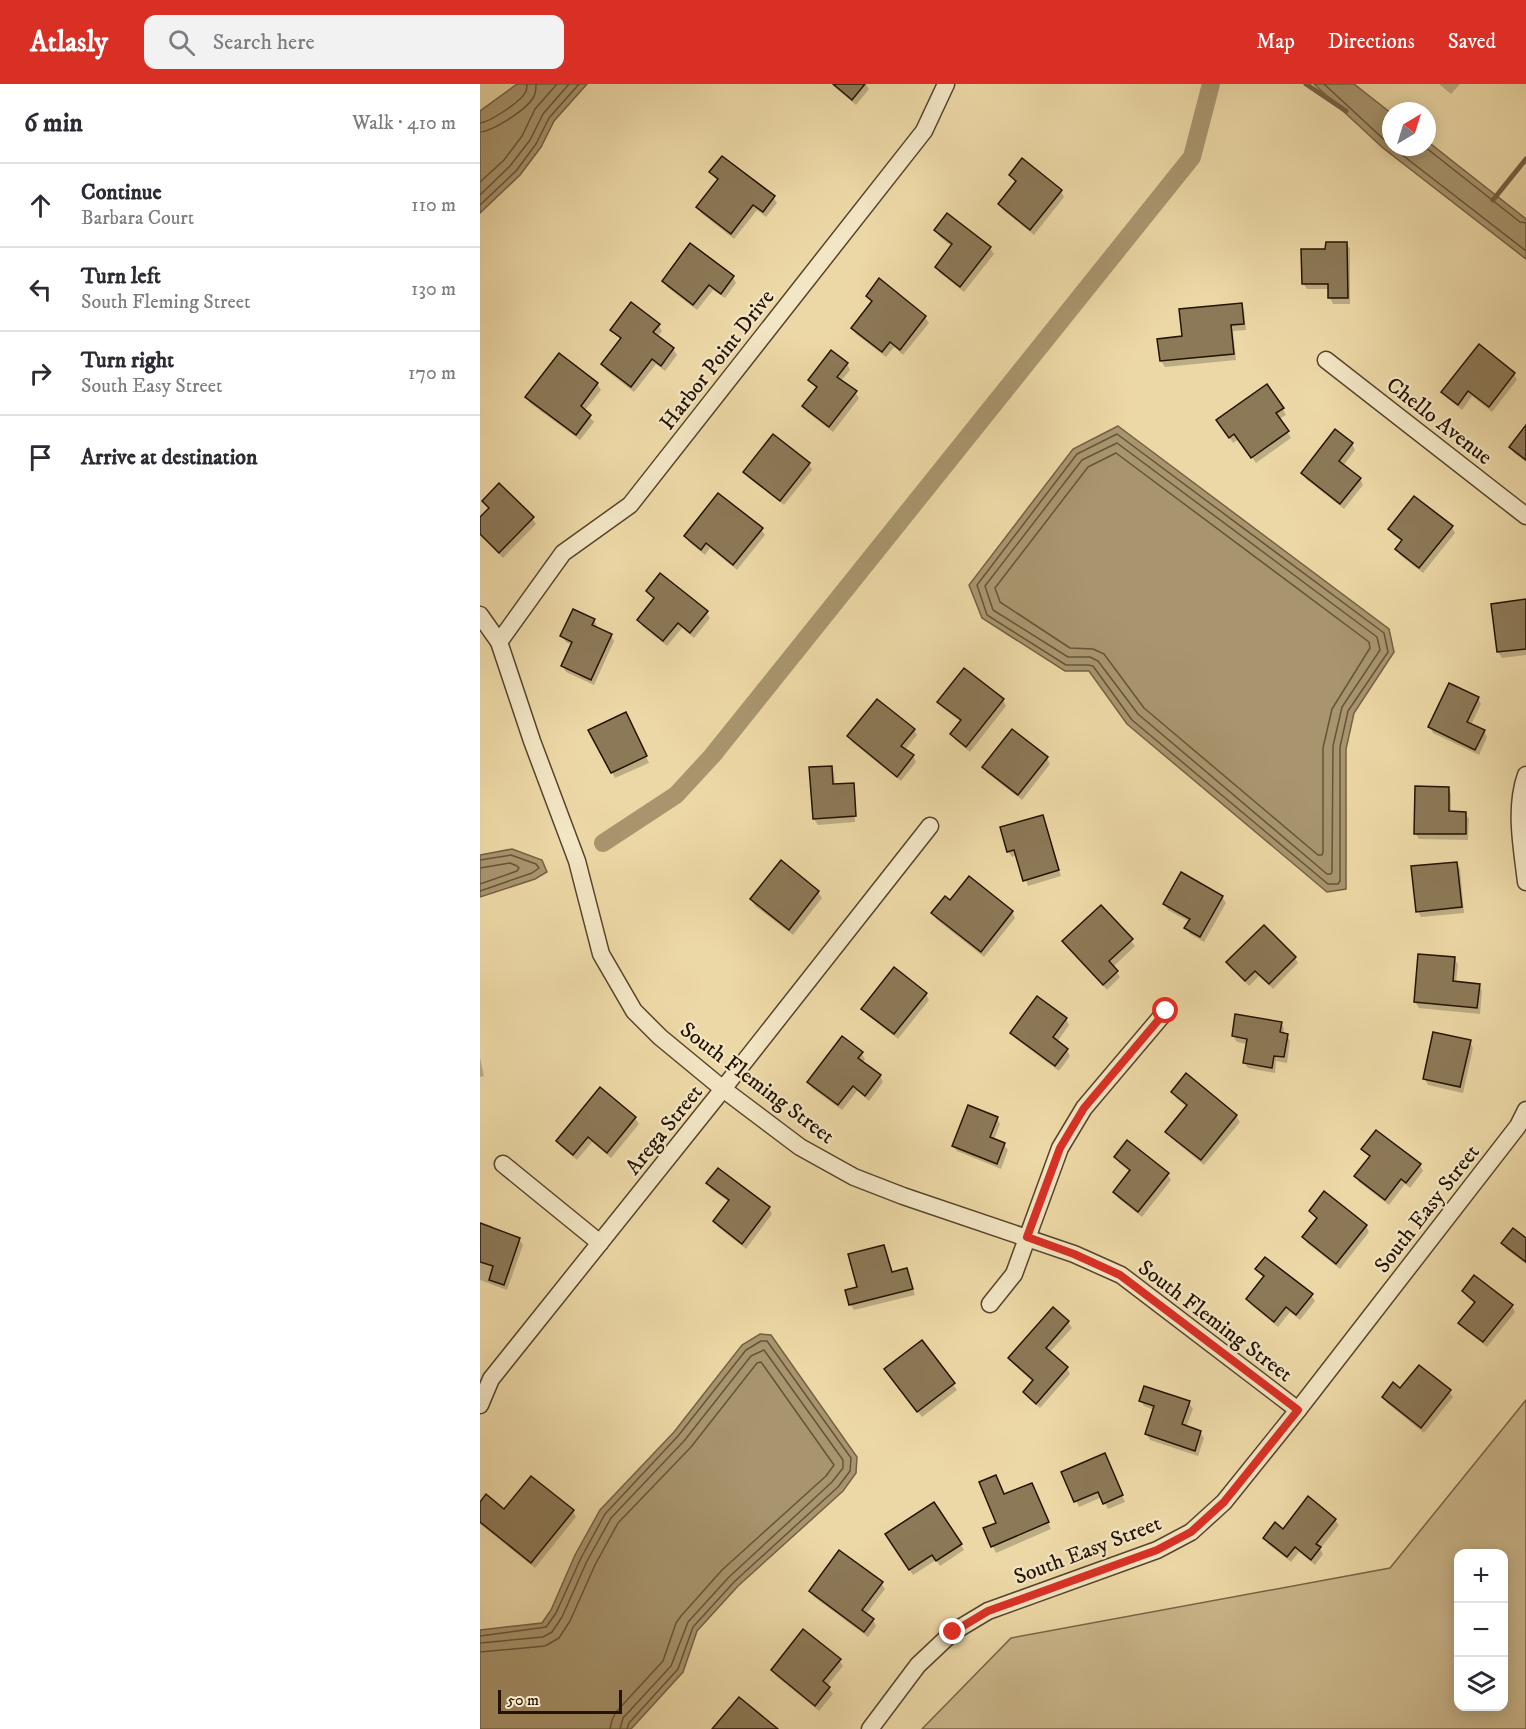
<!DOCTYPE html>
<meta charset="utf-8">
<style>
body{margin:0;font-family:"IM FELL DW Pica",serif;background:#f2f2f3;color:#2b2b33}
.controls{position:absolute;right:18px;bottom:18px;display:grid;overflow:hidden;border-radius:12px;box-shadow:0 3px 15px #0003}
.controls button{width:54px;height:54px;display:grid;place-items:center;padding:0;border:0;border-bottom:2px solid #e1e1e2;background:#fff;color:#2b2b33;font:30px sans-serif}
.compass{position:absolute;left:902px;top:18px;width:54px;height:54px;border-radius:50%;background:#fff;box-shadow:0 3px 15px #0003;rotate:38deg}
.scale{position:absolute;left:18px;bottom:15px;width:124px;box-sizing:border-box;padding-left:6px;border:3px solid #251201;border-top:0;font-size:16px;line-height:21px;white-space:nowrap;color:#251201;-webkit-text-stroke:4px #f3e6c5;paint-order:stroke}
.stop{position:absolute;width:18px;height:18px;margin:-14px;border:4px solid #d93025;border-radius:50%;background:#fff}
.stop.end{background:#d93025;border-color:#fff;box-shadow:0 2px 6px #0008}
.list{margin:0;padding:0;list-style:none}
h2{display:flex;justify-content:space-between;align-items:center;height:78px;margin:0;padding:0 24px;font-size:26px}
h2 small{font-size:20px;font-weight:400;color:#7c7c81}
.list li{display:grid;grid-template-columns:39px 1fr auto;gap:18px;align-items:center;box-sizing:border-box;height:84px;padding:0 24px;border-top:2px solid #e1e1e2}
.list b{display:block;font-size:22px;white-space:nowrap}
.list p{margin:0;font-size:20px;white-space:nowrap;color:#7c7c81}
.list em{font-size:20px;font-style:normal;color:#7c7c81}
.icon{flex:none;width:33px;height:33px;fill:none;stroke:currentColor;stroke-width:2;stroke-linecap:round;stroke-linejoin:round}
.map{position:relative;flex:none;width:1046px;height:1645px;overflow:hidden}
header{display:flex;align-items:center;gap:36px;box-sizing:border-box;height:84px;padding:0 30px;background:#d93025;color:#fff}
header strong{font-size:28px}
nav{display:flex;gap:33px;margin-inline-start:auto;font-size:21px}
.search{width:420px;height:54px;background:#f2f2f3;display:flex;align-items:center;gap:15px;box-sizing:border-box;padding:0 21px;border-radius:12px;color:#7c7c81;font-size:22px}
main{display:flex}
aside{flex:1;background:#fff}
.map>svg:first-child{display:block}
.green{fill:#cab68a;stroke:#786446;stroke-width:1.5;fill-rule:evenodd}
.water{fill:#a8956e;stroke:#746142;stroke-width:1.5}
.shadow{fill:#0003}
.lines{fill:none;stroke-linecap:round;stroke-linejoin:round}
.shore{stroke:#665438;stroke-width:1.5}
.stream{stroke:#746142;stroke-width:5}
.canal{stroke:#a8956e;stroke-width:18}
.building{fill:#8c7957;stroke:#251201;stroke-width:1.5}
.minor-casing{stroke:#57442a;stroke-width:19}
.minor{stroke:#f3e6c5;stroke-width:16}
.route{stroke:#d93025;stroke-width:8}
.labels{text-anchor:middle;stroke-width:4.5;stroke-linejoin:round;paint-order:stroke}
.street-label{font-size:22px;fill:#251201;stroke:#f3e6c5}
</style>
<header>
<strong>Atlasly</strong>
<div class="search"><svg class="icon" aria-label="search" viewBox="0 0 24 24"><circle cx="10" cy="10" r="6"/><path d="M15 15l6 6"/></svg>Search here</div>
<nav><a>Map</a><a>Directions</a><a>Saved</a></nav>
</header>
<main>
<aside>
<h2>6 min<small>Walk · 410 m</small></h2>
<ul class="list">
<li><svg class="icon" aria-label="ahead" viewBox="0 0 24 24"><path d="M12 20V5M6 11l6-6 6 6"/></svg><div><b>Continue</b><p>Barbara Court</p></div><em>110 m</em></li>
<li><svg class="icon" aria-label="left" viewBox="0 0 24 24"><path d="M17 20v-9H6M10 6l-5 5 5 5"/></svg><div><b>Turn left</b><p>South Fleming Street</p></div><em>130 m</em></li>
<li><svg class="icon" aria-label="right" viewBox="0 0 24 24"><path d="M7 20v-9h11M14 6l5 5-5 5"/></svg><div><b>Turn right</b><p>South Easy Street</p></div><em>170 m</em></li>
<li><svg class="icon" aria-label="arrive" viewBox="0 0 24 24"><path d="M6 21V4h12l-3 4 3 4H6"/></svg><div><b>Arrive at destination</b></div></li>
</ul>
</aside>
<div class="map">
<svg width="1046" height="1645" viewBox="0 0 1046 1645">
<rect width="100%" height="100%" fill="#ecd8a6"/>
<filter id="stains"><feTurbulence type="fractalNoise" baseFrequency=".00333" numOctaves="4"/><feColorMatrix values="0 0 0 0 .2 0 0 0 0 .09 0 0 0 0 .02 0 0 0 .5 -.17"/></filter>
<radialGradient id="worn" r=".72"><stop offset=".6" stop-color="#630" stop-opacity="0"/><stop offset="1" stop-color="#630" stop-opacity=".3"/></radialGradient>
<path class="green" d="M1046,1316v329h-604l89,-91 379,-70zM978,1470h46v152h-46z"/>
<g class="water">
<path d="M37,0h70l-33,37 -13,26 -21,28 -40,38v-102z"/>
<path d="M834,0h40l37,29v34h36v-6l99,78v40l-143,-111z"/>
<path d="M638,342l271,203 5,23 -40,61 -8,36v140l-19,3 -200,-168 -38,-53h-24l-83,-53 -13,-33 104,-136z"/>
<path d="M32,765l30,11 5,12 -12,7 -55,18v-42z"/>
<path d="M280,1250l11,1 86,122 -1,16 -13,18 -105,95 -41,45 -14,41 -52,57h-151v-99l62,-7 9,-13 24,-55 25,-45 74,-78 68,-87z"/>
</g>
<g class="shadow">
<path d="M351,0h35l3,5 -13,16z"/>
<path d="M959,0h21l-9,10z"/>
<path d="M231,89l62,24 4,6 -11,14 -9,-7 -23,29 -33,-26 -3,-6 20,-26z"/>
<path d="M531,91l50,16 3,6 -30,38 -31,-25 -4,-6 17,-21z"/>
<path d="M468,131l42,33 4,6 -30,38 -24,-19 -4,-6 16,-20 -13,-11 -3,-6z"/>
<path d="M866,159l4,6v55h-17l-3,-6v-9h-23l-4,-6 24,-33z"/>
<path d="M253,193l3,6 -11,15 -12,-8 -16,20 -30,-23 -4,-6z"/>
<path d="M387,212l58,21 4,6 -26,32 -9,-8 -8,10 -30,-23 -3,-6 19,-25z"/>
<path d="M761,220l3,6 2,20 -13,1 3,29 -71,7 -4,-6 23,-23z"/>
<path d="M178,241l4,6 -5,6 16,12 4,6 -12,16 -9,-7 -22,28 -28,-22 -3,-6 18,-24 -9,-10z"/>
<path d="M79,271l38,29 4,6 -17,21 10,11 -14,18 -50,-37 -3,-6z"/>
<path d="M367,280l3,6 -9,11 14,11 4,6 -26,34 -26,-20 -3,-5 13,-18 -7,-9z"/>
<path d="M1034,290l3,6 -25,32 -20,-16 -10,14 -15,-12 -4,-6z"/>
<path d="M803,325l3,6 -7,4 12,19 -35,25 -17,-24 -6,4 -12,-17z"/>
<path d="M1046,344v34l-12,-9 -3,-6z"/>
<path d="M872,360l3,6 -12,16 17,13 3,6 -19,24 -38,-30 -4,-6z"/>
<path d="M329,380l3,6 -28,35 -35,-27 -4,-6z"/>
<path d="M4,417l48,17 4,6 -33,34 -23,-23v-16l10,-10z"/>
<path d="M972,443l3,6 -32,40 -23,-18 -3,-6 6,-7 -10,-7 -3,-6z"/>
<path d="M281,445l4,6 -28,35 -27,-22 -5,7 -16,-13 -3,-6z"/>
<path d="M167,507l59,21 4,6 -16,20 -12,-10 -15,18 -25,-20 -3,-6 16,-20z"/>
<path d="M1046,517v54l-24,3 -4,-6z"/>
<path d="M114,536l3,6 -1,2 15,7 3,6 -20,44 -28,-13 -3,-6 9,-21 -6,-3 -4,-6z"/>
<path d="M998,614l3,6 -10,21 13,6 3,6 -8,18 -46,-22 -3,-6z"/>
<path d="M523,616l3,6 -36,46 -15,-12 -3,-6 9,-12 -18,-14 -4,-6z"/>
<path d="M149,636l20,43 -34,15 -25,-48z"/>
<path d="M434,646l3,5 -12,15 8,6 3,6 -15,19 -49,-39 -3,-5z"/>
<path d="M567,674l3,6 -28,36 -35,-27 -3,-6z"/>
<path d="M351,683l3,6 1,12 18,-1 2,5h-2l2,33 -37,3 -4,-6z"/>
<path d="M968,704l3,6v19h14l4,6 -1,21 -49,-1 -4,-6z"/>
<path d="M562,733l19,59 -33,10 -11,-31 -5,2 -4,-6z"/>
<path d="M976,779l4,6 4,44 -43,4 -3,-6z"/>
<path d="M701,790l41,23 4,6 -22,39 -14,-8 -4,-6 4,-6 -22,-12 -3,-6z"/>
<path d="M338,808l4,6 -29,37 -38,-29 -3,-6z"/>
<path d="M470,818l62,10 3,6 -31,39 -48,-38 -3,-6z"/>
<path d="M621,823l34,39 -22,21 7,10 -13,13 -43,-49z"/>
<path d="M815,874l3,5 -25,26 -14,-13 -10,10 -21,-23z"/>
<path d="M975,875l3,6 -2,18 23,2 3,6 -2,23 -61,-6 -4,-6z"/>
<path d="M446,910l3,6 -31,39 -31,-24 -4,-6z"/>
<path d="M586,935l3,6 -12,17 10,8 3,6 -11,15 -43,-32 -4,-6z"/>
<path d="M801,939l3,6 -1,6h4l3,6 -3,22 -11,-2 -1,12 -27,-5 -4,-6 3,-18 -10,-2 -4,-6z"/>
<path d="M990,958l3,6 -10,45 -35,-8 -3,-6z"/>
<path d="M381,969l4,6 -3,3 18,14 3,6 -14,19 -12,-10 -15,19 -30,-22 -3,-6z"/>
<path d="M0,974l4,18 -4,1z"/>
<path d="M120,1005l35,29 4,6 -28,34 -19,-16 -15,18 -16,-13 -3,-5z"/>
<path d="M693,1008l63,24 4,6 -36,43 -33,-27 -4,-6 20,-25 -11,-9z"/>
<path d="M517,1034l3,6 -6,16 10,5 4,5 -7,19 -44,-18 -4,-6z"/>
<path d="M883,1065l57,16 3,6 -13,17 -5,-4 -16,21 -30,-23 -3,-6 14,-18z"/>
<path d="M635,1073l52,17 4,6 -29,37 -24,-19 -3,-6 15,-20 -11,-9z"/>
<path d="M228,1099l61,25 3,6 -26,35 -28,-22 -4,-6 15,-19 -18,-13z"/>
<path d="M830,1127l56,15 3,6 -29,37 -33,-26 -3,-6 14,-17z"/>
<path d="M0,1138l12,4 2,4 25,9 4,6 -16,45 -27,-10z"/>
<path d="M1046,1153v27l-20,-15 -3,-6z"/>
<path d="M404,1163l9,27 13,-4 9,25 -61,15 -3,-5z"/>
<path d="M777,1186l54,25 4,6 -15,19 -10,-8 -12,15 -27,-22 -4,-6 17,-21z"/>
<path d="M983,1207l49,15 3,6 -28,35 -23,-18 -4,-6 15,-19 -8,-7z"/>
<path d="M573,1225l15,13 4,6 -23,25 18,15 3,6 -30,34 -12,-10 -4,-6 9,-10 -20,-18 -3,-6z"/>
<path d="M442,1258l35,48 -35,27 -33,-42z"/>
<path d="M920,1306l49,1 4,6 -29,36 -37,-30 -4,-6z"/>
<path d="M661,1316l48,3 4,6 -7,18 14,5 4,6 -6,18 -48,-16 -4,-6 8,-24 -10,-4z"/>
<path d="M627,1377l18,41 -17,7 -6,-12 -23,10 -16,-35z"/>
<path d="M555,1407l16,38 -55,24 -11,-24 13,-6 7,-27z"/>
<path d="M0,1420l24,7h69l3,6 -41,51 -55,-44z"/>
<path d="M855,1436l4,5 -19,24 3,5 -8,11 -16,-13 -8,10 -23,-18 -3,-6 18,-7z"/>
<path d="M410,1456l70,4 4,6 -24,16 -4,-6 -23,15z"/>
<path d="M401,1499l4,6 -19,25 7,6 3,6 -8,11 -54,-40 -4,-6z"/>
<path d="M359,1576l4,6 -16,20 6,8 -14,17 -43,-35 -4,-6z"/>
</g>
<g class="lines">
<g class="shore">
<path d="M844,0l67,62"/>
<path d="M0,39c10,-1 40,-21 45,-30 2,-3 2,-5 2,-9"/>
<path d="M0,48c13,-1 46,-22 53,-34 3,-4 3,-9 3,-14"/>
<path d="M912,63l134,104"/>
<path d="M945,63l95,75 6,1"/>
<path d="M0,98l24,-22 18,-24 13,-27 22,-25"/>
<path d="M0,111l30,-29 20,-26 13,-26 26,-30"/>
<path d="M0,121l36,-34 20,-27 13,-26 30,-34"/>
<path d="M637,350l267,199 4,19 -40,59 -8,36v134l-2,3h-10l-196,-164 -39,-54 -5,-1h-22l-79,-50 -10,-30 100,-131z"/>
<path d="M637,359l260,194 3,13 -38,57 -9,39 -1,126 -1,2h-4l-189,-160 -40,-53 -8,-4h-22l-75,-47 -8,-24 97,-126z"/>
<path d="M636,369l253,189 1,6 -38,61 -9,39v104l-1,3h-4l-174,-147 -40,-54 -11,-5 -23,-1 -70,-46 -5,-14 93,-121z"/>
<path d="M0,776l31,-5 25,9 3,4 -7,5 -52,18"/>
<path d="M0,784l30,-5 7,3 2,2 -2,3 -37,13"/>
<path d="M0,1552l66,-9 10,-14 25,-55 24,-44 73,-78 68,-86 15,-9h6l84,117 -1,13 -12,16 -104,95 -41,45 -15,42 -49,54 -2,6"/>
<path d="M0,1559l63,-6 9,-5 10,-15 25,-56 24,-43 73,-77 67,-85 13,-6 79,110v8l-11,14 -103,95 -41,45 -17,44 -48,52 -3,11"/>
<path d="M0,1568l65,-6 14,-8 11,-17 25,-56 23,-42 73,-76 66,-84 4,-1 73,103 -8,11 -104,94 -41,46 -5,7 -13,38 -47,51 -4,8 -2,9"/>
</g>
<g class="stream">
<path d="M826,0l40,27"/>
<path d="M1013,116l33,-41"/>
</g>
<path class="canal" d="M123,759l73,-48 36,-39 480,-599 19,-73"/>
</g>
<g class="building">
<path d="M353,0h32l-13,16z"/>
<path d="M242,72l53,40 -12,16 -10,-7 -22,29 -35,-27 22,-28 -9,-7z"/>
<path d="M542,74l40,32 -32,40 -32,-26 18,-23 -7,-6z"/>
<path d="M467,129l44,34 -31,40 -25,-20 17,-23 -18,-14z"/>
<path d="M846,158h21l1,56h-20v-14h-26l-1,-35h24z"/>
<path d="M210,159l44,33 -13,18 -12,-9 -16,20 -31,-24z"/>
<path d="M399,194l47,38 -26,34 -10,-8 -8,10 -31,-24 21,-27 -6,-5z"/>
<path d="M151,218l29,22 -7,8 21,16 -13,18 -9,-7 -21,28 -30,-23 20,-26 -11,-8z"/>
<path d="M762,219l2,21 -13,1 3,29 -74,7 -3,-22 25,-3 -3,-27z"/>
<path d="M999,260l36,29 -26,34 -21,-16 -10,14 -17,-13z"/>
<path d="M351,266l17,13 -11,14 20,14 -28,36 -27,-21 15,-19 -9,-7z"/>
<path d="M79,269l39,30 -17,23 10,9 -15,20 -51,-38z"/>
<path d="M787,300l17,24 -8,5 13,18 -38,27 -17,-24 -5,4 -13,-18z"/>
<path d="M1046,341v35l-17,-13z"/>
<path d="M855,345l18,14 -14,18 22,17 -21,26 -39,-31z"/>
<path d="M293,350l37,29 -30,38 -37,-29z"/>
<path d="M19,399l35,34 -35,36 -19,-19v-17l9,-9 -7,-7z"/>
<path d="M238,409l45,35 -30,37 -27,-22 -5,7 -17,-14z"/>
<path d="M934,412l39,30 -34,42 -24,-19 7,-9 -14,-11z"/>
<path d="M180,489l48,38 -18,22 -12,-10 -15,18 -26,-21 17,-22 -8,-7z"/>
<path d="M1046,515v50l-29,3 -6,-48z"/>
<path d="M93,525l22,10 -3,6 20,9 -21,46 -30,-14 11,-24 -12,-6z"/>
<path d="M484,584l40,31 -38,48 -16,-13 11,-14 -24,-18z"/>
<path d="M969,599l30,14 -12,25 18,8 -10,20 -47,-23z"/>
<path d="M397,615l38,30 -14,17 13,9 -17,22 -50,-41z"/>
<path d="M146,628l21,44 -36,17 -23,-43z"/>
<path d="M532,645l36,28 -30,38 -36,-28z"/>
<path d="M352,682l1,18 21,-1 2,33 -43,3 -4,-52z"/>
<path d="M935,702l34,1v24l17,1v22h-52z"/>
<path d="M563,731l16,55 -36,11 -9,-31 -7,2 -7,-25z"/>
<path d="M301,776l38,31 -30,39 -39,-31z"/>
<path d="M977,778l5,45 -46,5 -5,-46z"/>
<path d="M701,788l42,24 -23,41 -16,-9 6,-9 -27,-15z"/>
<path d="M489,792l44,35 -32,41 -50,-39 14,-17 5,4z"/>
<path d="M621,821l32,34 -24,22 9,10 -15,14 -41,-44z"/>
<path d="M784,841l32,32 -27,27 -14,-13 -10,10 -19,-19z"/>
<path d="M938,870l37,3 -2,24 27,3 -3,24 -63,-6z"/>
<path d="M414,883l33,26 -33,41 -33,-25z"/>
<path d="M557,912l30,22 -14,19 15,12 -13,17 -45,-33z"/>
<path d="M755,930l47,8 -2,10 8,2 -4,23 -10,-1 -2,12 -29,-5 4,-24 -15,-3z"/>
<path d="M953,948l38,8 -11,47 -37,-8z"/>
<path d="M362,952l21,16 -5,6 23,17 -16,21 -12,-10 -15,19 -31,-23z"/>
<path d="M706,989l51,42 -36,45 -36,-28 22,-27 -16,-13z"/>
<path d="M120,1003l36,30 -29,36 -19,-16 -15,18 -17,-14z"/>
<path d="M488,1021l30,12 -8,20 15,6 -8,21 -45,-18z"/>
<path d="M896,1046l45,34 -15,19 -5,-4 -16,21 -31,-24 16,-20 -9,-7z"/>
<path d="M647,1056l42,33 -31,39 -25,-20 17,-22 -16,-13z"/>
<path d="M238,1084l52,39 -28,37 -29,-23 16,-21 -23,-17z"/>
<path d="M844,1107l43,34 -31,39 -34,-27 15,-19 -8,-7z"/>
<path d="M0,1139l40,15 -16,47 -15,-5 4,-14 -13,-4z"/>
<path d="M1033,1144l13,10v24l-25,-19z"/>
<path d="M404,1161l8,27 15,-4 6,21 -64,16 -4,-15 12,-3 -9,-33z"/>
<path d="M785,1173l48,37 -17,21 -10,-8 -12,15 -28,-23 18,-23 -9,-7z"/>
<path d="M994,1191l39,30 -30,37 -25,-19 17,-21 -13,-11z"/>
<path d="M573,1223l16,14 -23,27 22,19 -32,37 -13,-12 10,-12 -25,-22z"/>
<path d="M442,1256l33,43 -38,29 -33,-43z"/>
<path d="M939,1281l32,25 -30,38 -39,-31 11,-15 7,6z"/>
<path d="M664,1302l46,15 -8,23 19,7 -6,20 -50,-17 9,-28 -15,-5z"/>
<path d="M625,1369l18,42 -20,9 -5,-12 -24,10 -13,-30z"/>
<path d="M516,1391l8,19 28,-11 17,39 -58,25 -8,-19 13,-5 -17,-41z"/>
<path d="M51,1392l43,34 -43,53 -51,-41v-20l6,-8 18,15z"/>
<path d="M828,1412l28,23 -20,25 5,3 -10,13 -16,-13 -8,10 -24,-19 12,-16 8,7z"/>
<path d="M454,1418l28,42 -26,17 -4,-6 -23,15 -24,-36z"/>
<path d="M359,1466l44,32 -21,28 12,9 -10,13 -55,-41z"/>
<path d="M323,1545l38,30 -18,22 7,6 -15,19 -44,-36z"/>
<path d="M259,1613l39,32h-66z"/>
</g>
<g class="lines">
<g class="minor-casing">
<g id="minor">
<path d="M846,276l200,156"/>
<path d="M0,531l19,27 33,99 45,120 24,93 33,57 26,26 63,52 77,58 54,30 49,19 171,58 47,21 177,135"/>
<path d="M19,558l64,-89 67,-48 294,-374 22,-47"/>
<path d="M1046,691c-12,34 -4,72 0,107"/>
<path d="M23,1080l97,79"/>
<path d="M510,1220l24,-30 46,-126 24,-40 82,-97"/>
<path d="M0,1321l11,-26 224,-280 215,-273"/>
<path d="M390,1645l48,-64 35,-33 35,-21 169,-61 34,-18 33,-30 74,-92 220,-284 8,-16"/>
</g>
</g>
<use href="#minor" class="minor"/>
</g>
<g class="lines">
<path class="route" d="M473,1548l35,-21 169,-61 34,-18 33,-30 74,-92 -178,-135 -46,-21 -47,-17 33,-89 24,-40 82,-97"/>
</g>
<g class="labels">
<g class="street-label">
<text transform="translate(236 275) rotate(-52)" y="8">Harbor Point Drive</text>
<text transform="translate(960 336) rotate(38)" y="8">Chello Avenue</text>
<text transform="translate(278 998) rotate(37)" y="8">South Fleming Street</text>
<text transform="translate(183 1045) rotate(-51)" y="8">Arega Street</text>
<text transform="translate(946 1124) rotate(-52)" y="8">South Easy Street</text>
<text transform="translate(736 1236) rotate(37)" y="8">South Fleming Street</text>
<text transform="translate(607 1465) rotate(-21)" y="8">South Easy Street</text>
</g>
</g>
<rect width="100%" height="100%" filter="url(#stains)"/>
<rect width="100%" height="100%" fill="url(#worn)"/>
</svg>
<div class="controls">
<button>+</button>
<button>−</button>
<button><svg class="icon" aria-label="layers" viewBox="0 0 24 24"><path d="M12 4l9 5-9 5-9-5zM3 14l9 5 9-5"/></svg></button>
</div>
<svg class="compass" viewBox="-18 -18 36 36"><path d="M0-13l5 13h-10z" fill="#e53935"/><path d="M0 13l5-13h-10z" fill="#7c7c81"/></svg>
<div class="scale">50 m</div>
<div class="stop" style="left:686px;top:927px"></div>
<div class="stop end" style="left:473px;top:1548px"></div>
</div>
</main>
